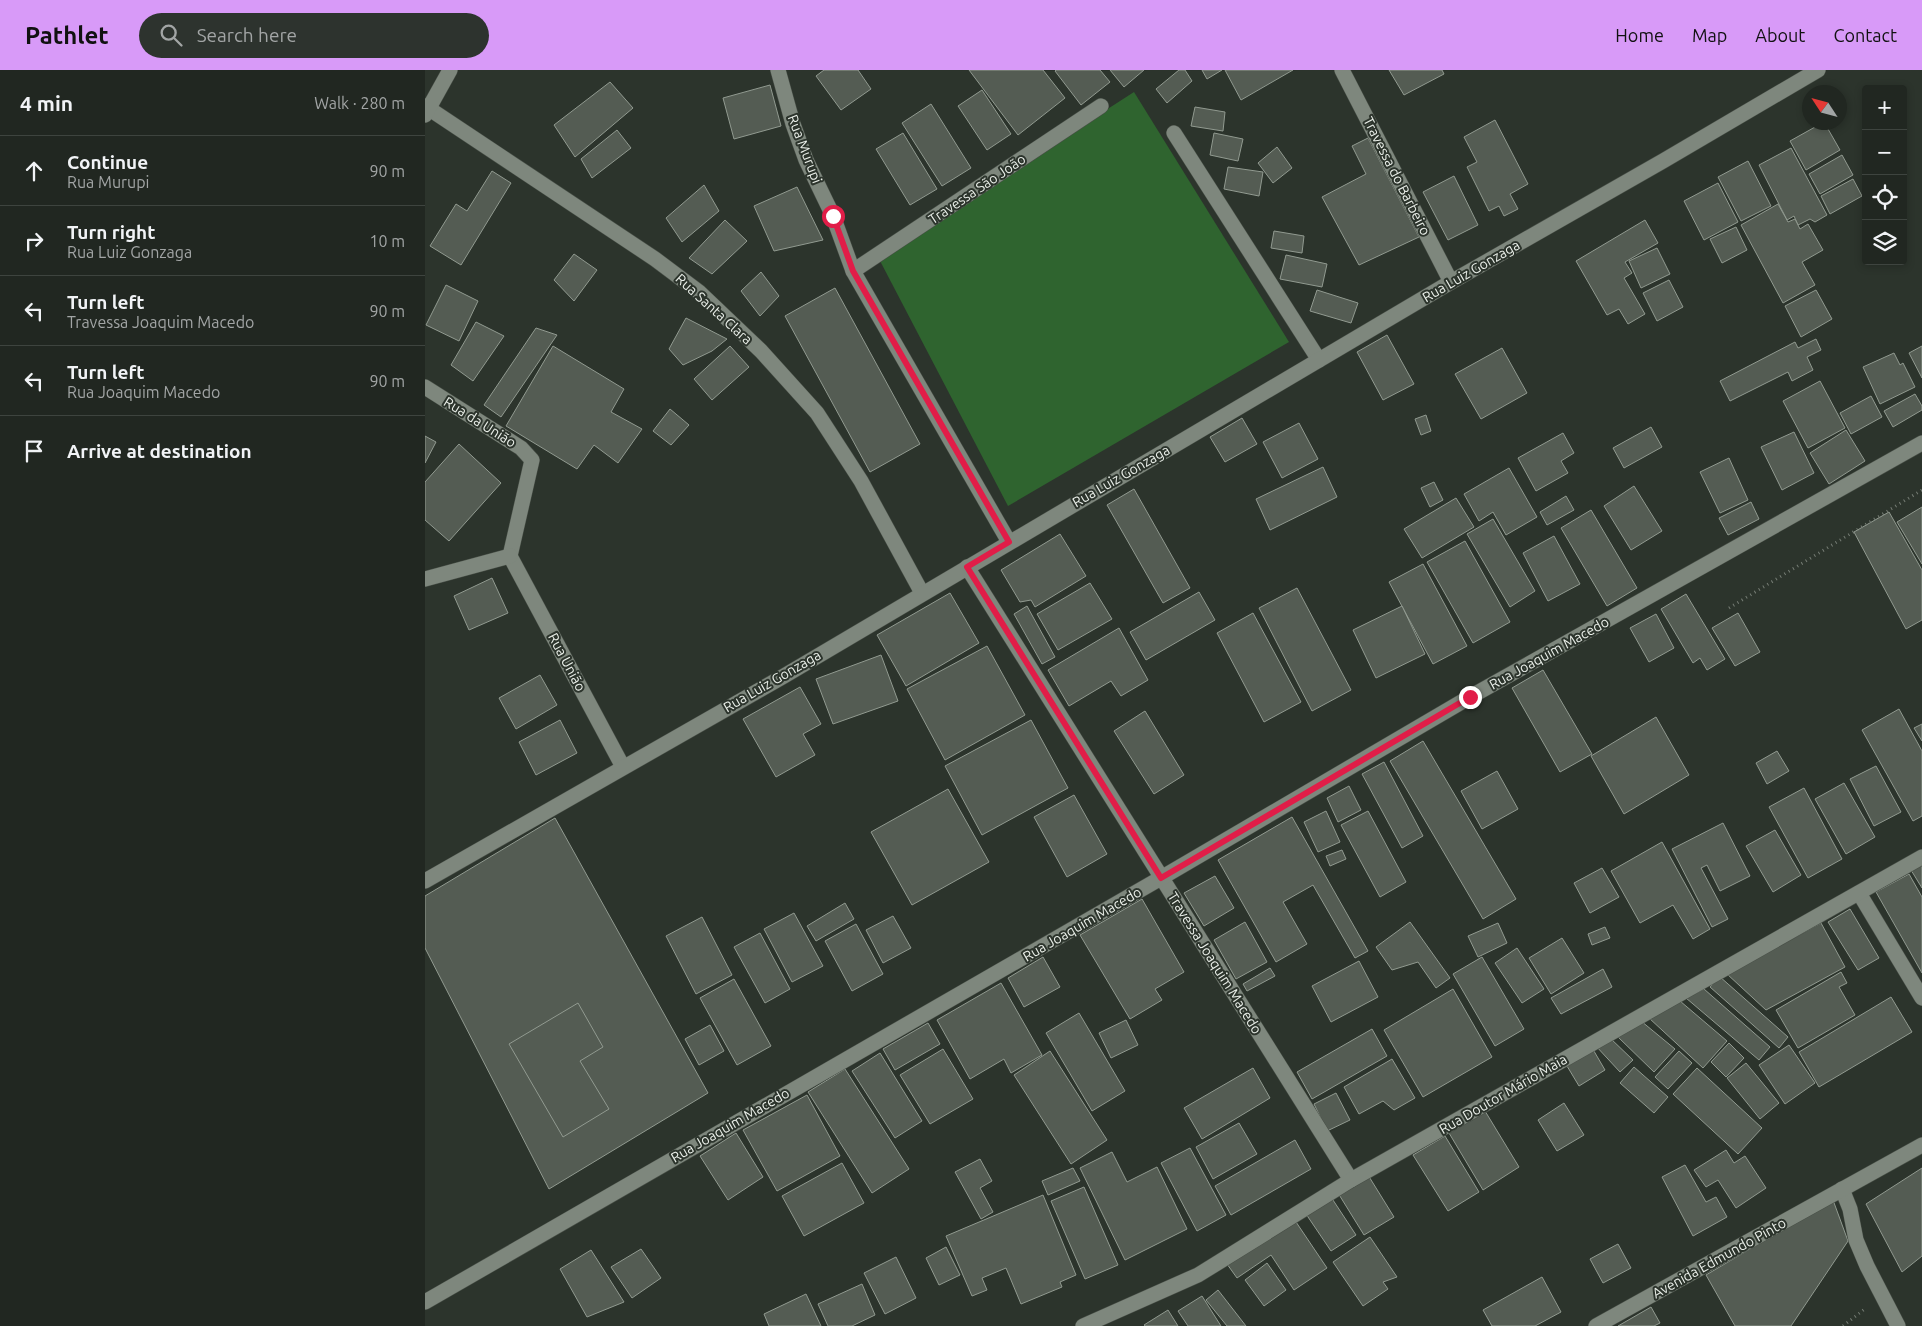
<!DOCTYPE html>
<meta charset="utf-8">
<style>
body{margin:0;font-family:Ubuntu,sans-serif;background:#2d332e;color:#f1f3f6}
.controls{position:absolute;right:15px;top:15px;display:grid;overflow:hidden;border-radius:5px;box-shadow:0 2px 8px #0003}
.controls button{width:45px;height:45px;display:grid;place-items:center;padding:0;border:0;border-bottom:1px solid #3e443f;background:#212721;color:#f1f3f6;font:25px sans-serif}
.compass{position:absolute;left:1377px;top:15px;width:45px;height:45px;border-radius:50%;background:#212721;box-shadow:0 2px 8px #0003;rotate:306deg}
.stop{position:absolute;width:15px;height:15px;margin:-11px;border:4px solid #e11d48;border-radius:50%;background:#fff}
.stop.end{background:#e11d48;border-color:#fff;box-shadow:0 1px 5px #0008}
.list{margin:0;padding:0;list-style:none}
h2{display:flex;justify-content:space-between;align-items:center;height:65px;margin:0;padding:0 20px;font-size:21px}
h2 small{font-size:16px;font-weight:400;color:#a2a5a5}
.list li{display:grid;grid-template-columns:32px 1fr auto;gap:15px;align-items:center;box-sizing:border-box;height:70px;padding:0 20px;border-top:1px solid #3e443f}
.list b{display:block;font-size:19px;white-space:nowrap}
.list p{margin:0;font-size:16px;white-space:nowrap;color:#a2a5a5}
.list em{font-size:16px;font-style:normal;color:#a2a5a5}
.icon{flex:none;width:28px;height:28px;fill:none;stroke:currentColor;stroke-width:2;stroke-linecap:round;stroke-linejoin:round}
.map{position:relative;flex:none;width:1497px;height:1256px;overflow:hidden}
header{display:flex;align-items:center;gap:30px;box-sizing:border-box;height:70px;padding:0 25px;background:#d89af8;color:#111}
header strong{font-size:24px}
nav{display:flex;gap:28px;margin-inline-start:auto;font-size:18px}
.search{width:350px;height:45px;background:#2d332e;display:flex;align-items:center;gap:12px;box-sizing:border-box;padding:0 18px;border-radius:28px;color:#a2a5a5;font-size:19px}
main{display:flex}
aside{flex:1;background:#212721}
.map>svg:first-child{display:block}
.green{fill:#2f642f}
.building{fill:#545c53;stroke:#919a90}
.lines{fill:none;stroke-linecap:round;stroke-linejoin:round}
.street-casing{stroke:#484f47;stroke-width:16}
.secondary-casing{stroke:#484f47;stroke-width:16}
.path{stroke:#767d75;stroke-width:3;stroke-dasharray:1 4;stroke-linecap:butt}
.street{stroke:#7e877d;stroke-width:15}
.secondary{stroke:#7e877d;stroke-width:15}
.route{stroke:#e11d48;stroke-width:6}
.labels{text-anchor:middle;stroke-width:4;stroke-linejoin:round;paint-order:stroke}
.street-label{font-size:14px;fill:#ebf0ea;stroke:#2c342c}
</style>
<header>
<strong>Pathlet</strong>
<div class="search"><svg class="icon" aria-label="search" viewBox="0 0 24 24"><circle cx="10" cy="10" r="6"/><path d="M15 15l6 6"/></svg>Search here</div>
<nav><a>Home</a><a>Map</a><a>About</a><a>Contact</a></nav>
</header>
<main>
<aside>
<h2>4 min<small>Walk · 280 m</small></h2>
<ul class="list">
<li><svg class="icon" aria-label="ahead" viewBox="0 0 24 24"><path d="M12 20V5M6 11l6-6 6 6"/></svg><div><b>Continue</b><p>Rua Murupi</p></div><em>90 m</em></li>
<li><svg class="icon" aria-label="right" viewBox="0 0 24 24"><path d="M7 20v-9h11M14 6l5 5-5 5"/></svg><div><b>Turn right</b><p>Rua Luiz Gonzaga</p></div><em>10 m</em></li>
<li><svg class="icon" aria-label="left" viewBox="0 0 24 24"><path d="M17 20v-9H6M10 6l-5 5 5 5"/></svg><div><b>Turn left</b><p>Travessa Joaquim Macedo</p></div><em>90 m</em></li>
<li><svg class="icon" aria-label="left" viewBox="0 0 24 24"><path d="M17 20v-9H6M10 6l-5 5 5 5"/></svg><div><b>Turn left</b><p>Rua Joaquim Macedo</p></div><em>90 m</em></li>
<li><svg class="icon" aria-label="arrive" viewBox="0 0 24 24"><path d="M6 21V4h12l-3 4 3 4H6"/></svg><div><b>Arrive at destination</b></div></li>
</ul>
</aside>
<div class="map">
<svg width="1497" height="1256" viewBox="0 0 1497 1256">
<rect width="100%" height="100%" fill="#2c342c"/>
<path class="green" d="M709,22l155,250 -281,164 -130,-249z"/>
<g class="building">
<path d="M399,0h34l13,19 -30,21 -25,-34z"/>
<path d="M544,0h74l22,28 -47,37z"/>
<path d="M631,0h44l10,12 -29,23 -26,-34z"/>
<path d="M685,0h34l-20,17z"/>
<path d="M754,0h6l7,11 -25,22 -11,-14z"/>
<path d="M777,0h20l-15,9z"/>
<path d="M800,0h68l-52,30z"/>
<path d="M964,0h53l2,4 -40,21z"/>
<path d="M185,12l23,26 -58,49 -21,-32z"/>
<path d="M345,15l11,41 -47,13 -11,-41z"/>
<path d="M557,20l29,44 -24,16 -29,-44z"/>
<path d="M506,34l40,64 -29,18 -40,-63z"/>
<path d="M770,37l30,5 -2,19 -32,-5z"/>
<path d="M1070,50l33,64 -18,10 8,15 -14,7 -5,-10 -10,5 -22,-44 10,-5 -13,-25z"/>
<path d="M1399,52l16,28 -34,20 -16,-29z"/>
<path d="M192,60l14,18 -39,30 -11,-19z"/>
<path d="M478,63l34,56 -27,16 -34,-56z"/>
<path d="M789,63l29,6 -5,22 -28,-6z"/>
<path d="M943,68l51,99 -60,28 -37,-68 44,-23 -14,-28z"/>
<path d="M852,77l15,21 -19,15 -15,-20z"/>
<path d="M1366,78l36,67 -12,7 -5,-3 -12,6 -4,-9 -7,4 -28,-55z"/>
<path d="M1417,85l11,20 -33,19 -11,-20z"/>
<path d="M1323,91l23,45 -30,15 -23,-44z"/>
<path d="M803,97l35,5 -4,24 -35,-7z"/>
<path d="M67,101l19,12 -50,82 -31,-19 26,-42 11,7z"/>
<path d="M1029,106l24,49 -30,15 -25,-48z"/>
<path d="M1428,109l9,17 -32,18 -9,-18z"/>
<path d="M1293,113l20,39 -34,18 -20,-39z"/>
<path d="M279,115l15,26 -37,31 -16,-24z"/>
<path d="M372,117l26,53 -49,11 -20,-45z"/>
<path d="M1353,134l10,18 7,-3 5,10 8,-5 15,26 -21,12 13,23 -32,18 -42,-78z"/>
<path d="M300,150l22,21 -35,33 -23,-16z"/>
<path d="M1220,150l13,23 -33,19 7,11 -8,5 21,36 -17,10 -9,-15 -12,6 -31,-54z"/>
<path d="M1311,157l11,23 -25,13 -12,-24z"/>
<path d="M849,161l30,5 -2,17 -31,-5z"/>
<path d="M1232,178l13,26 -29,14 -12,-27z"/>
<path d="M149,184l23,16 -23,31 -20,-21z"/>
<path d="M861,185l41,9 -5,23 -42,-8z"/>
<path d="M336,202l18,24 -19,20 -19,-25z"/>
<path d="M1244,210l14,27 -26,14 -14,-28z"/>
<path d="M21,215l32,16 -19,40 -33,-16z"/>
<path d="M410,218l85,156 -50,28 -85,-156z"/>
<path d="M892,220l41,13 -7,20 -41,-12z"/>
<path d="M1391,220l16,29 -31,18 -16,-31z"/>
<path d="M261,248l41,21 -15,12 -29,14 -14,-16z"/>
<path d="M51,252l28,14 -31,45 -22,-16z"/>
<path d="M111,258l21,7 -56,82 -17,-12z"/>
<path d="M962,265l27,49 -31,16 -26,-48z"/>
<path d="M1391,269l5,11 -14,7 6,13 -21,11 -4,-9 -58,29 -10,-20 75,-39 3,6z"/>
<path d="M128,276l71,43 -13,23 31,17 -24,34 -24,-18 -17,24 -71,-43z"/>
<path d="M305,276l19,21 -37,33 -18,-21z"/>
<path d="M1497,276v32l-13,-25z"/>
<path d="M1077,278l25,45 -46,26 -26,-45z"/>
<path d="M1469,283l6,12 3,-2 12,24 -35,17 -17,-37z"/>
<path d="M1395,311l25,47 -37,20 -25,-47z"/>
<path d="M1490,324l7,12v4l-29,17 -9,-16z"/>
<path d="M1446,326l11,21 -31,17 -11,-21z"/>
<path d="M245,339l19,16 -18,20 -18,-14z"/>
<path d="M1001,345l5,16 -10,4 -6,-16z"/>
<path d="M817,348l15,26 -32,18 -15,-25z"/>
<path d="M874,353l19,36 -36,19 -19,-36z"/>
<path d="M1226,357l11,20 -38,21 -11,-20z"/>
<path d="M1421,360l19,31 -36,23 -19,-31z"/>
<path d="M1369,362l20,41 -32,17 -21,-43z"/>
<path d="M1138,363l11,20 -13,8 7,12 -32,18 -18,-33z"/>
<path d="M0,366l11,6 -11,21z"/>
<path d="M34,374l42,39 -52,58 -24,-21v-38z"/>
<path d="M1304,388l19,42 -28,13 -20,-41z"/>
<path d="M898,397l14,30 -67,33 -14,-31z"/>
<path d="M1084,398l28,49 -31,18 -13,-23 -14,9 -15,-27z"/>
<path d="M1009,412l9,18 -13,7 -9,-19z"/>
<path d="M1209,416l28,45 -31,19 -27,-44z"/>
<path d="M709,419l56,99 -27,15 -56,-98z"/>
<path d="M1141,426l8,14 -27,15 -7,-13z"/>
<path d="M1031,428l18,29 -52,31 -18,-29z"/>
<path d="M1326,432l8,17 -31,16 -9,-17z"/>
<path d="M1497,437v57l-25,-42z"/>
<path d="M1166,440l46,78 -30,18 -46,-78z"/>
<path d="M1464,442l33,58v50l-16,9 -52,-97z"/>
<path d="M1068,449l42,72 -25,16 -43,-73z"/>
<path d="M635,464l26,42 -51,31 -4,-7 -11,2 -19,-32z"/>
<path d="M1129,466l26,48 -32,17 -25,-48z"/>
<path d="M1040,471l45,81 -37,21 -46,-81z"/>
<path d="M998,494l44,82 -34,18 -44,-82z"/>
<path d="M67,508l16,35 -39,17 -15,-34z"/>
<path d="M665,513l22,36 -54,31 -21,-36z"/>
<path d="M872,518l54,102 -39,21 -53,-103z"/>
<path d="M774,522l16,28 -69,40 -16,-28z"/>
<path d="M525,523l29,50 -73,43 -29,-51z"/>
<path d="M1261,524l39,65 -18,11 -7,-12 -7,5 -32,-54z"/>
<path d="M602,536l28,51 -13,7 -28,-50z"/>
<path d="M977,536l23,48 -49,24 -23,-48z"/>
<path d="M828,543l48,89 -37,20 -47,-89z"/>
<path d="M1313,543l22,39 -25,14 -23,-38z"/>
<path d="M1231,544l18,34 -25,14 -19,-34z"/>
<path d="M694,558l29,52 -27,16 -10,-15 -42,25 -21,-36z"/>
<path d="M562,576l38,69 -80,45 -38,-71z"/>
<path d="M456,585l17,46 -65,23 -17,-45z"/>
<path d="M1118,600l49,84 -32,18 -48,-84z"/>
<path d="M115,605l17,30 -41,24 -17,-31z"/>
<path d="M375,617l21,37 -18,10 12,21 -39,22 -33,-58z"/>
<path d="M1474,639l23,42v65l-9,5 -51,-91z"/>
<path d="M720,641l39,64 -30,19 -40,-63z"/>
<path d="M1231,647l33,58 -65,39 -33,-58z"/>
<path d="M135,650l17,33 -41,22 -17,-33z"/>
<path d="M606,650l37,68 -86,47 -37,-69z"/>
<path d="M1497,654v17l-8,-13z"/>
<path d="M998,671l93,158 -33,20 -93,-158z"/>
<path d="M1352,681l12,20 -22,13 -11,-21z"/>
<path d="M959,692l39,74 -21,12 -40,-74z"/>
<path d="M1451,696l25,46 -27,14 -24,-47z"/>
<path d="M1072,701l21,38 -36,20 -21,-38z"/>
<path d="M1419,713l31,54 -29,17 -31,-55z"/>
<path d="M924,716l12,24 -23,12 -11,-24z"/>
<path d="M1379,718l38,71 -34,19 -39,-71z"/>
<path d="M523,719l41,73 -77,43 -41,-73z"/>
<path d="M649,725l33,59 -40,23 -33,-60z"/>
<path d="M901,741l14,31 -22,10 -14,-30z"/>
<path d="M943,741l38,71 -26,15 -39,-72z"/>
<path d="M867,747l76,134 -13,7 -42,-73 -30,17 24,42 -31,18 -58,-102z"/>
<path d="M130,748l153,275 -159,96 -124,-241v-52z"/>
<path d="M1298,753l27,53 -30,15 -13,-26 -6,3 27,51 -16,8 -40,-78z"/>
<path d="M1350,760l26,45 -28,17 -27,-46z"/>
<path d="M1237,772l48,87 -17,10 -20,-34 -33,18 -29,-52z"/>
<path d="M917,780l4,9 -16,7 -4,-10z"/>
<path d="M1497,793v25l-11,-18z"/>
<path d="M1177,798l17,29 -29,16 -16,-30z"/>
<path d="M1484,804l13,23v76l-46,-81z"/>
<path d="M790,806l19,32 -30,18 -20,-33z"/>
<path d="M717,829l42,73 -29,17 7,11 -32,19 -50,-84z"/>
<path d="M420,833l9,16 -38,22 -9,-15z"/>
<path d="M1425,839l29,49 -21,12 -30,-48z"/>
<path d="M369,843l29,53 -31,16 -28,-53z"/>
<path d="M468,846l18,32 -28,15 -17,-33z"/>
<path d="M277,847l30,58 -36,19 -30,-58z"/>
<path d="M820,852l22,40 -31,17 -22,-39z"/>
<path d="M985,852l40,56 -14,10 -18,-26 -26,8 -16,-23z"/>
<path d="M1073,853l9,20 -29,14 -10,-21z"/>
<path d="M1396,853l24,44 -79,43 -39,-36z"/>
<path d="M431,854l27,50 -31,17 -27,-50z"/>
<path d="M1180,857l5,11 -18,7 -4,-11z"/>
<path d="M335,863l30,56 -25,14 -31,-56z"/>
<path d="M1137,868l22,35 -33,21 -22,-36z"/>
<path d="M1092,878l27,41 -22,14 -27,-40z"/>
<path d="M618,887l17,30 -36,20 -16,-29z"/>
<path d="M1057,887l42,72 -29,17 -42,-72z"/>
<path d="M934,891l19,36 -47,25 -19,-36z"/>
<path d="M845,898l5,8 -28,15 -4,-7z"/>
<path d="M1178,899l9,18 -51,27 -10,-16z"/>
<path d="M1416,902l6,11 -8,4 16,28 -57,33 -22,-38z"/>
<path d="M1294,906l69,61 -9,11 -69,-61z"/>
<path d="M309,909l37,67 -34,19 -37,-67z"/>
<path d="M576,913l41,72 -31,18 -7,-14 -34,20 -33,-59z"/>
<path d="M1028,919l39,68 -69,40 -39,-67z"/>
<path d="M1279,919l66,58 -11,13 -73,-62z"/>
<path d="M1466,927l21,35 -93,55 -20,-35z"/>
<path d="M1255,931l47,40 -24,27 -54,-50z"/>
<path d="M153,933l25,44 -23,14 29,48 -46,28 -54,-93z"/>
<path d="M654,943l46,78 -33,20 -46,-78z"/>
<path d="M701,950l12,25 -27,13 -12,-25z"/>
<path d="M1216,951l34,28 -21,23 -36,-35z"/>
<path d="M503,953l12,21 -45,26 -12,-21z"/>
<path d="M285,955l14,26 -25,14 -14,-26z"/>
<path d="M947,959l15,27 -75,43 -15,-27z"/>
<path d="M1184,967l24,23 -13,12 -25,-27z"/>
<path d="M1304,973l15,15 -18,19 -15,-15z"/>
<path d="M1364,975l26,38 -30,21 -26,-39z"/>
<path d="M1166,976l14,24 -26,16 -15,-25z"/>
<path d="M518,979l30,50 -43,25 -30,-49z"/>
<path d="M625,981l57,89 -36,24 -57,-89z"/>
<path d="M1254,981l13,12 -24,26 -13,-12z"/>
<path d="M455,983l42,68 -27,17 -43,-67z"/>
<path d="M967,989l23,39 -21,12 -11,-9 -24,13 -15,-27z"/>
<path d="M1321,993l33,40 -19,16 -33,-41z"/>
<path d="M1209,997l34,30 -14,16 -34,-30z"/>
<path d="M828,998l17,30 -68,41 -18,-31z"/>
<path d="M1272,998l65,60 -24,26 -65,-60z"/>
<path d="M420,999l64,100 -37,24 -64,-101z"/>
<path d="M911,1023l14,27 -23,11 -13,-27z"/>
<path d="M382,1025l33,61 -63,35 -34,-61z"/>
<path d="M1139,1033l20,32 -27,16 -19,-31z"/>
<path d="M1060,1041l34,56 -36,23 -34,-57z"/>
<path d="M814,1053l18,31 -44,25 -17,-32z"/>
<path d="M311,1063l27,44 -35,23 -28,-44z"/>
<path d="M1020,1066l34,56 -31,19 -35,-56z"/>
<path d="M870,1070l16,29 -80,46 -16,-29z"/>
<path d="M765,1078l36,67 -29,16 -36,-68z"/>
<path d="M1301,1080l8,13 11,-7 21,32 -30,20 -18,-28 -12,7 -12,-17z"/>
<path d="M687,1082l15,30 30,-15 30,62 -62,31 -45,-92z"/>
<path d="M555,1089l12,22 -12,7 13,24 -12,7 -26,-47z"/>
<path d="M417,1093l22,40 -60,33 -22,-40z"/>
<path d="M1260,1095l21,37 10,-5 11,20 -34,19 -31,-59z"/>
<path d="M648,1098l7,13 -32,14 -6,-14z"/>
<path d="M1497,1098v88l-20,16 -36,-68z"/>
<path d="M943,1105l26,42 -30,18 -26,-42z"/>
<path d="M659,1117l34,78 -33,14 -34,-78z"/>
<path d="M618,1125l33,80 -16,7 2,5 -41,17 -15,-36 -24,10 5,12 -15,6 -26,-60z"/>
<path d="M906,1127l25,38 -25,16 -25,-37z"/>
<path d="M1408,1130l15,41 -57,85h-56l-29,-51z"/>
<path d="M869,1149l33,49 -33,22 -23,-35 -34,23 -10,-14z"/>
<path d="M945,1167l27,40 -14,5 5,7 -25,17 -30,-44z"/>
<path d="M1193,1174l13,24 -28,15 -13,-24z"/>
<path d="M521,1177l14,28 -21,10 -13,-27z"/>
<path d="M216,1179l20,29 -29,20 -21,-31z"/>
<path d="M166,1180l33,52 -37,15 -27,-48z"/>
<path d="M471,1187l20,41 -31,16 -21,-41z"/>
<path d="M842,1193l19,27 -22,16 -19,-26z"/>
<path d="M1117,1207l19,35 -26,14h-43l-9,-16z"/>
<path d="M437,1214l13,31 -23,11h-24l-10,-22z"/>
<path d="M793,1220l28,36h-19l-21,-26z"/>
<path d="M381,1224l15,32h-52l-5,-12z"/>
<path d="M777,1226l19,30h-33l-10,-15z"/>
<path d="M1226,1237l9,16 -6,3h-36z"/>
<path d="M743,1240l10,16h-33l-1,-1z"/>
</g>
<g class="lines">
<g class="street-casing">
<g id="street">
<path d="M353,0l15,54 13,36 27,56 20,55 156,271"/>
<path d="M917,0l109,212"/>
<path d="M0,36l230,153 44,33 62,59 56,62 44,68 61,112"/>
<path d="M0,45l25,-45"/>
<path d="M749,63l145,227"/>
<path d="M428,201l248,-165"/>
<path d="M0,317l96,61 11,12 -22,96"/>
<path d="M85,486l113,211"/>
<path d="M542,497l384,613"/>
<path d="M0,509l85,-23"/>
<path d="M0,811l359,-205 667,-394 212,-121 155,-91"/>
<path d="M1434,823l63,105"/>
<path d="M1417,1119l8,20 6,31 11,26 31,60"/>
<path d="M658,1256l115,-51 153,-95 571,-323"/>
<path d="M1171,1256l326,-181"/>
</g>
</g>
<g class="secondary-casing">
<path id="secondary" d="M0,1232l736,-424 309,-181 452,-254"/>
</g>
<g class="path">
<path d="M1304,538l193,-118"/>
<path d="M1418,1256l23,-18"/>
</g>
<use href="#street" class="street"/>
<use href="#secondary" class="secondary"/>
</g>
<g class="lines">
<path class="route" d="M408,146l20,55 156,271 -42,25 194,311 309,-181"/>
</g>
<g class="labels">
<g class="street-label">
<text transform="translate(380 79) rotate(69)" y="5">Rua Murupi</text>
<text transform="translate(972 106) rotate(63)" y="5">Travessa do Barbeiro</text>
<text transform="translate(552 119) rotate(-34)" y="5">Travessa São João</text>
<text transform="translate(1046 201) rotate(-30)" y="5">Rua Luiz Gonzaga</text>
<text transform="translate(289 239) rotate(42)" y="5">Rua Santa Clara</text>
<text transform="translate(55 352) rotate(32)" y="5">Rua da União</text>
<text transform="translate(696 406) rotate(-30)" y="5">Rua Luiz Gonzaga</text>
<text transform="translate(1124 583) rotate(-29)" y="5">Rua Joaquim Macedo</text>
<text transform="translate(142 592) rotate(62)" y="5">Rua União</text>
<text transform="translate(347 611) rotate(-30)" y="5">Rua Luiz Gonzaga</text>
<text transform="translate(657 854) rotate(-30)" y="5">Rua Joaquim Macedo</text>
<text transform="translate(790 893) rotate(58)" y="5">Travessa Joaquim Macedo</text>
<text transform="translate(1078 1024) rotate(-30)" y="5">Rua Doutor Mário Maia</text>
<text transform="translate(305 1055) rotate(-30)" y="5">Rua Joaquim Macedo</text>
<text transform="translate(1294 1188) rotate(-29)" y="5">Avenida Edmundo Pinto</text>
</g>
</g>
</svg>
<div class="controls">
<button>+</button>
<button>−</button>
<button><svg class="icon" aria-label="locate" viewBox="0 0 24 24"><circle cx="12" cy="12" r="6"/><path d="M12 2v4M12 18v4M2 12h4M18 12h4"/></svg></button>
<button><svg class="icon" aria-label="layers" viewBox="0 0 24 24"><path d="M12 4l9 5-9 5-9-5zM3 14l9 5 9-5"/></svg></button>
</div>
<svg class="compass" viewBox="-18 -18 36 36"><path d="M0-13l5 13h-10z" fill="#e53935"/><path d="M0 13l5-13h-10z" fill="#a2a5a5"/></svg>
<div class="stop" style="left:408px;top:146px"></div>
<div class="stop end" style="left:1045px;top:627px"></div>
</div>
</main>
